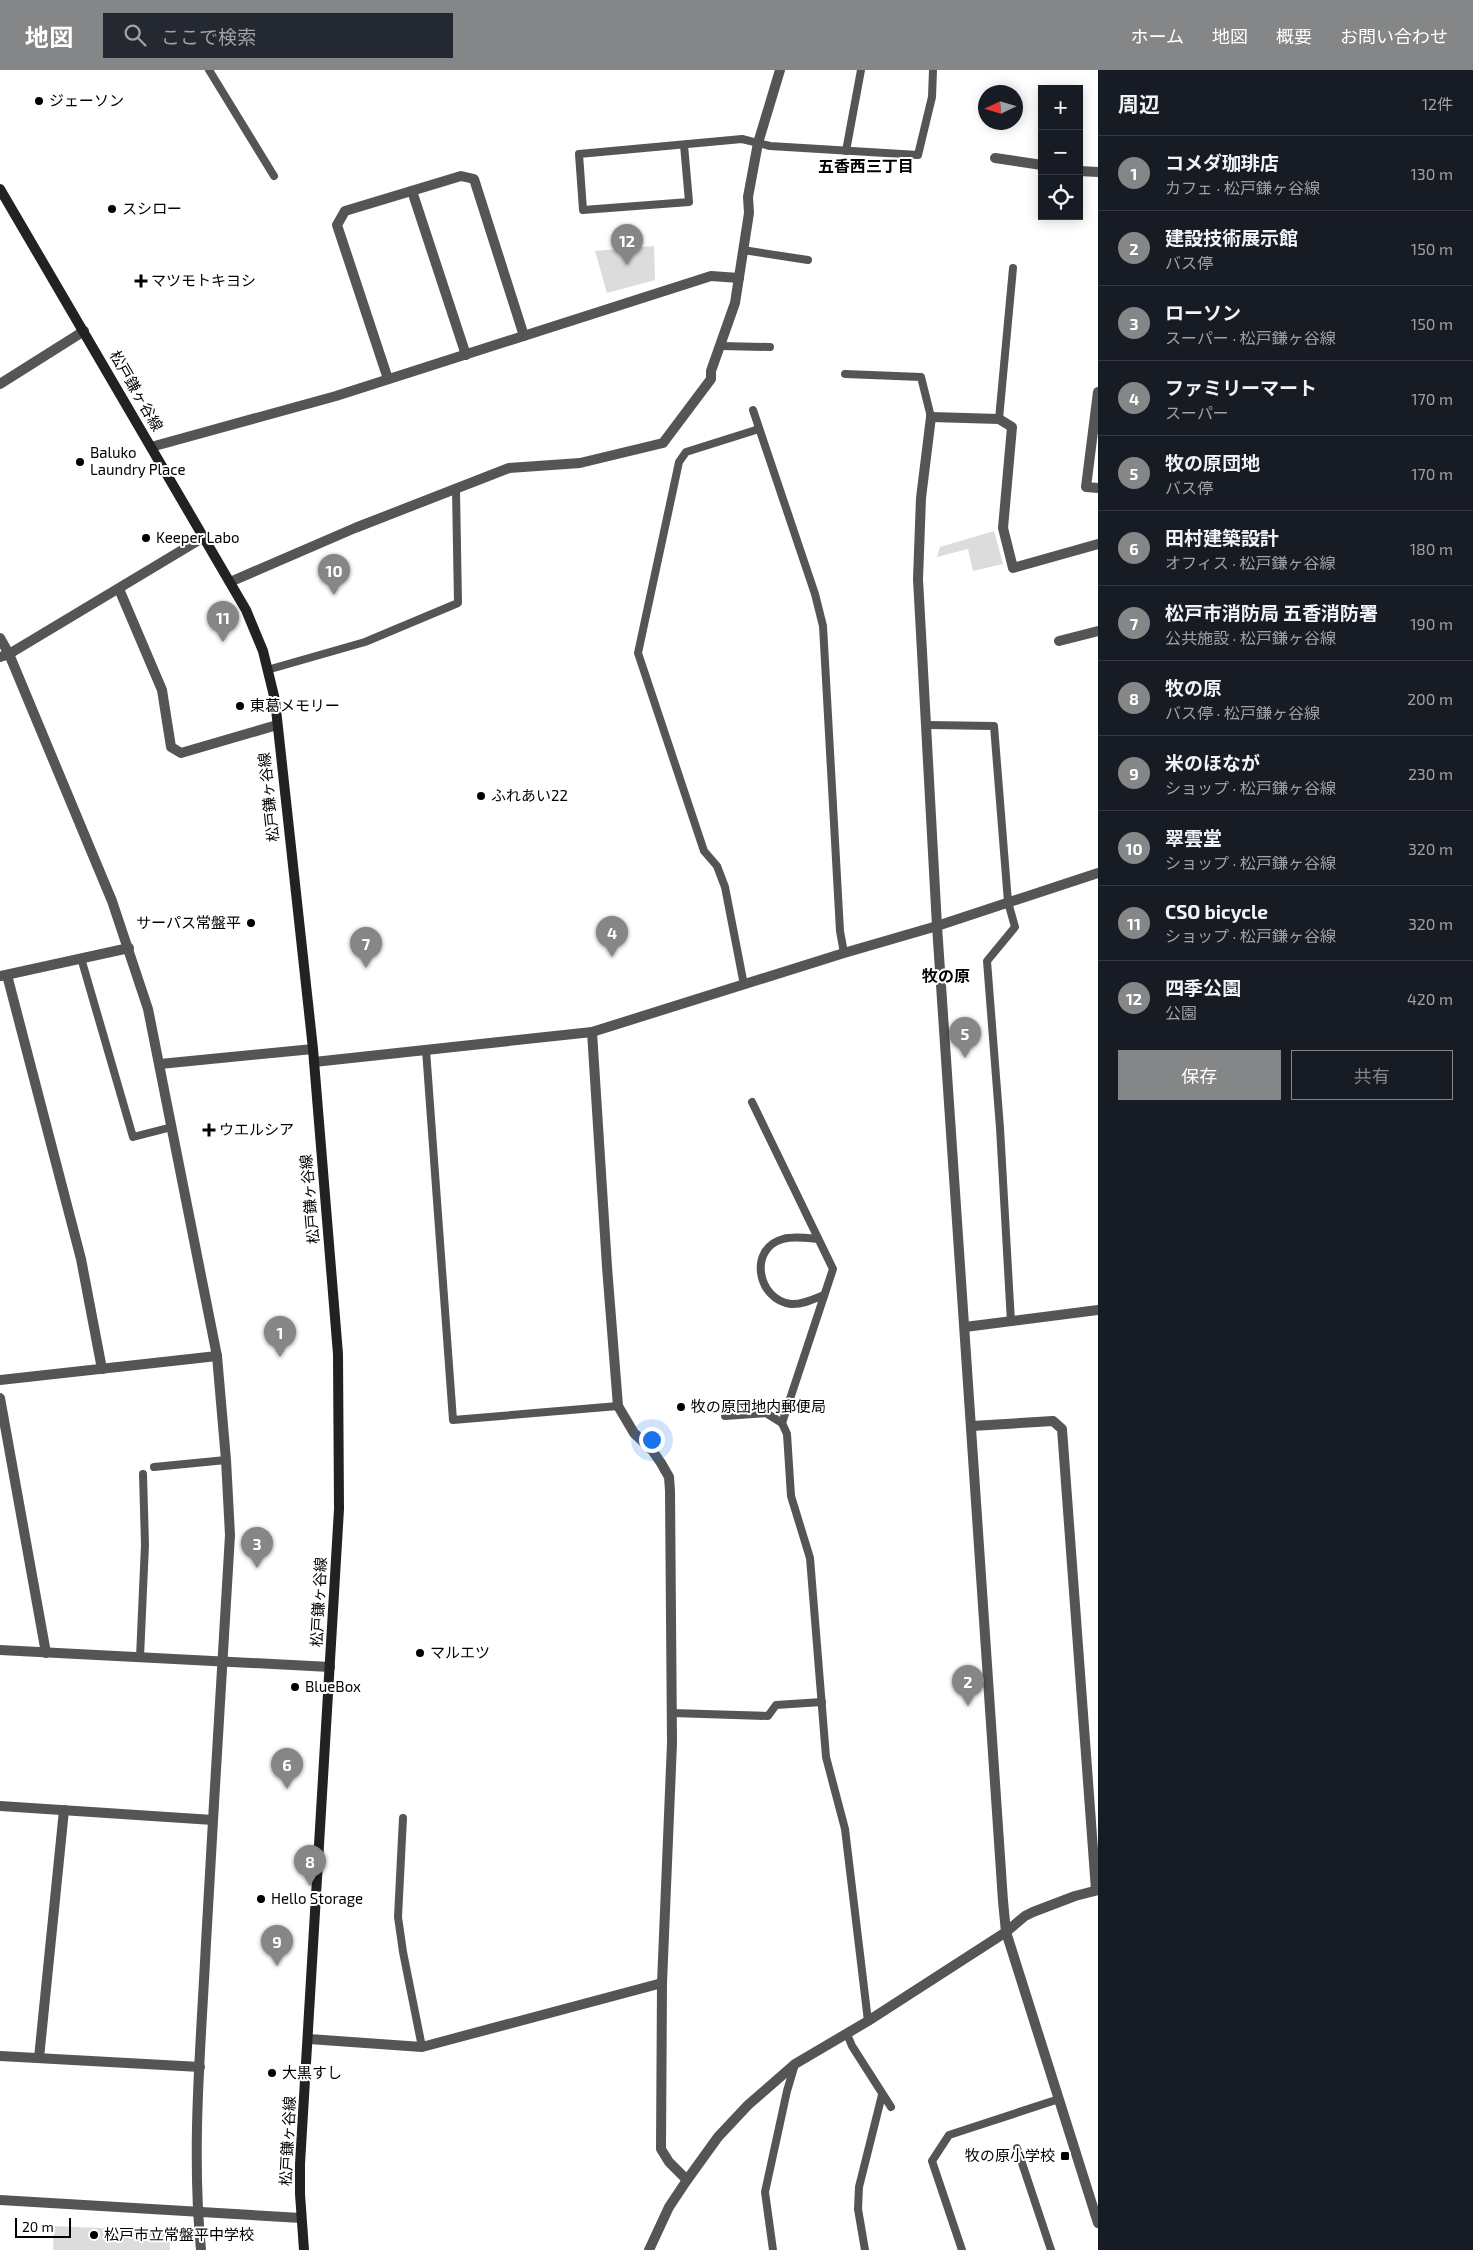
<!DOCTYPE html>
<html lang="ja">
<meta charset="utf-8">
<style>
body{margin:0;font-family:"Exo 2","Noto Sans JP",sans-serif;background:#242831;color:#f1f3f6}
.controls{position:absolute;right:15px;top:15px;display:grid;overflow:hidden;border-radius:0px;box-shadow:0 2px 12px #0003}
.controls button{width:45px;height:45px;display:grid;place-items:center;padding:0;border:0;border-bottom:1px solid #363941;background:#171b24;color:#f1f3f6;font:25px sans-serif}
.compass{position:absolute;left:978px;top:15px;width:45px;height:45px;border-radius:50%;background:#171b24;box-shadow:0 2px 12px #0003;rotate:266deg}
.scale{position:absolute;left:15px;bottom:12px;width:56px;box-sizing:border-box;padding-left:5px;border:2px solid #000;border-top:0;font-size:14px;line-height:18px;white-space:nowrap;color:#000;-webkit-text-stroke:4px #fff;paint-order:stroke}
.you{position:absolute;left:651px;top:1369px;width:18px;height:18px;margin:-12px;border:4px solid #fff;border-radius:50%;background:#1a73e8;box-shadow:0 0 0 8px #1a73e833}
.badge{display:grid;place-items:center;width:32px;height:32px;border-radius:50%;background:#858687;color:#fff;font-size:16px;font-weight:700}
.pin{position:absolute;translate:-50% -41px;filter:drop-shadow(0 1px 2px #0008)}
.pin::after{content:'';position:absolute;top:26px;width:18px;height:15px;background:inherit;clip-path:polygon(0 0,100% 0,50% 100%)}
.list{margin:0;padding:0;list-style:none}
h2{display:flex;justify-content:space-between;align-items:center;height:65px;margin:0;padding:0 20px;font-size:21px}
h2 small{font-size:16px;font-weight:400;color:#9ea1a6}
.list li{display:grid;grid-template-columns:32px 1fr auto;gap:15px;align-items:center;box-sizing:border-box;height:75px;padding:0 20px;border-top:1px solid #363941}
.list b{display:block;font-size:19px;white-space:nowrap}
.list p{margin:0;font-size:16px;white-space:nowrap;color:#9ea1a6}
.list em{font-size:16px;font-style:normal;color:#9ea1a6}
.actions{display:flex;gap:10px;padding:15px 20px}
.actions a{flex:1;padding:11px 0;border:1px solid #858687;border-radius:0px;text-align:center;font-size:18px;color:#858687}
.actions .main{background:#858687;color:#fff}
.icon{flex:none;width:28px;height:28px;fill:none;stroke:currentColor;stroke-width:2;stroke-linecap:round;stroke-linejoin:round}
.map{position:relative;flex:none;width:1098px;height:2180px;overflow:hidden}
header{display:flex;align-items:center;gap:30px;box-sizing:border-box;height:70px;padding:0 25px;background:#858687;color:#fff}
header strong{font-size:24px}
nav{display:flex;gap:28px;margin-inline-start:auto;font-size:18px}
.search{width:350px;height:45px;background:#242831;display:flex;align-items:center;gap:12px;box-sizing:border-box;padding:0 18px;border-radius:0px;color:#9ea1a6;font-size:19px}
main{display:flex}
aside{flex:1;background:#171b24}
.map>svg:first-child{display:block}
.green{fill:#dcdcdc}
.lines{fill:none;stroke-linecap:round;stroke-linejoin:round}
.service{stroke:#555;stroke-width:8}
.pedestrian{stroke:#555;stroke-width:10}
.minor{stroke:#555;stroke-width:10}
.tertiary{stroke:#555;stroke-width:10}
.secondary{stroke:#222;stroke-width:10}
.poi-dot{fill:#000;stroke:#fff;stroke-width:2}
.labels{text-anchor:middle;stroke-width:4;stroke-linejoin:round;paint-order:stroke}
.poi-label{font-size:15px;fill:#000;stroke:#fff;text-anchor:start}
.street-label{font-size:15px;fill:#000;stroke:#fff}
.neighbourhood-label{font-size:16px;font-weight:bold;fill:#000;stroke:#fff}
</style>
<header>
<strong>地図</strong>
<div class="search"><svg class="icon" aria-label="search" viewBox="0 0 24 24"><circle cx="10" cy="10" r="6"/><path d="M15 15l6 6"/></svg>ここで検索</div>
<nav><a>ホーム</a><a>地図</a><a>概要</a><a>お問い合わせ</a></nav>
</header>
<main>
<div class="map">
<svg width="1098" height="2180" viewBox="0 0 1098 2180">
<rect width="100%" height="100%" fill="#fff"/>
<g class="green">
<path d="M654,176l1,34 -48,13 -12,-42z"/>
<path d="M994,461l9,33 -30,7 -5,-22 -31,8 3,-10z"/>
<path d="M54,2156l115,5 1,19h-117z"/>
</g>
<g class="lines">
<g class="service">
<path d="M209,0l65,106"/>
<path d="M684,75l5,57 -106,8 -4,-56 163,-15 28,7 148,9 14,-58 1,-27"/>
<path d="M846,81l15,-81"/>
<path d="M743,180l65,10"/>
<path d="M720,276l50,1"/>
<path d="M845,304l76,3 10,40"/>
<path d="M753,340l62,184 8,32 17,305 4,22"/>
<path d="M999,349l14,-151"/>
<path d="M267,600l98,-28 93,-39 -2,-113"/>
<path d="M928,655l66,1 14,176 7,25 -28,34 13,167 11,194"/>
<path d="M81,888l52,179 39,-10"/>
<path d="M744,915l-19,-98 -8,-21 -13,-15 -66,-198 41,-191 7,-10 73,-23"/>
<path d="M426,980l27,370 165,-14"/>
<path d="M752,1032l81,167 -51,154"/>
<path d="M818,1169c-11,-1 -24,-3 -35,0 -35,9 -26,61 8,65 11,1 23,-5 33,-9"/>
<path d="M725,1346l41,-3 16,10 5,11 4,62 19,62 16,199 19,72 23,192"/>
<path d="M154,1397l72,-7"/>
<path d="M140,1587l5,-112 -2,-71"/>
<path d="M672,1643l96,3 8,-11 46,-3"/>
<path d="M403,1748l-5,99 5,35 19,95"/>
<path d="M847,1964l5,12 39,61"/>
<path d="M1017,2078l34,102"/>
<path d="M773,2180l-8,-58 22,-101 8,-27"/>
<path d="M865,2180l-7,-41 1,-22 23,-92"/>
<path d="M962,2180l-30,-89 17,-26 110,-36"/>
</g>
<path class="pedestrian" d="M0,314l84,-53"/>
<g class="minor">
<path d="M995,88l47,7"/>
<path d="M1079,101l19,1"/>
<path d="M412,121l54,164"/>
<path d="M388,309l-51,-154 8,-14 116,-35 13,3 50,157"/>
<path d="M1098,322l-12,95 12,1"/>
<path d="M931,347l68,2 13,8 -9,101 10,40 85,-24"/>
<path d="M151,377l185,-51 375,-120 28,2"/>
<path d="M230,512l125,-54 154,-60 71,-5 83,-20 48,-64v-8l24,-68 14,-90 -1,-16 10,-54 22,-73"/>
<path d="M119,519l43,101 9,57 10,6 96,-28"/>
<path d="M0,568l9,16 103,247 36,108 69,347 9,104 4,75c-9,136 -16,272 -24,408 -5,102 -15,205 -5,307"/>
<path d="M1059,571l39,-10"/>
<path d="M0,587l9,-3 195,-117"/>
<path d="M937,856l161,-53"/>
<path d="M7,905l74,284 21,110"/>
<path d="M1,906l128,-28"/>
<path d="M592,962l15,235 11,139 16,27 18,17 9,13 8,14 1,14 2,252 -10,240 -1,166 8,13 18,18"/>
<path d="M160,994l153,-15"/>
<path d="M965,1257l133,-17"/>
<path d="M0,1310l217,-24"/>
<path d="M0,1328l46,255"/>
<path d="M972,1356l81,-5 9,8 34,461"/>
<path d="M0,1736l213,14"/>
<path d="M309,1969l113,8 240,-64"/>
<path d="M0,1986l200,11"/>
<path d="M39,1988l25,-248"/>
<path d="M0,2130l301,18"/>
</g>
<g class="tertiary">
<path d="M931,347l-10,81 -3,81 19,347 66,975 3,31 92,291"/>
<path d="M314,992l278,-30 252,-79 93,-27"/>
<path d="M0,1580l330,17"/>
<path d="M649,2180l20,-43 18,-27 31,-43 30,-32 47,-41 73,-43 138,-89 19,-16 8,-4 42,-16 23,-6"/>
</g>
<path class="secondary" d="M0,119l246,421 17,41 12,49 38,349 25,305 1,155 -39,655v30l4,56"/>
</g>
<g class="poi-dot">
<circle cx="39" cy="31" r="5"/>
<circle cx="112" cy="139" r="5"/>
<path d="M138.5 203.5h5v5h5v5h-5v5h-5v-5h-5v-5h5z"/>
<circle cx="80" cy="392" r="5"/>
<circle cx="146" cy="468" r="5"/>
<circle cx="240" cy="636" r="5"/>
<circle cx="481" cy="726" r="5"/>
<circle cx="251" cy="853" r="5"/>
<path d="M206.5 1052.5h5v5h5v5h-5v5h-5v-5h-5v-5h5z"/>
<circle cx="681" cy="1337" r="5"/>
<circle cx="420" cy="1583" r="5"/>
<circle cx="295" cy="1617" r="5"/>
<circle cx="261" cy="1829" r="5"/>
<circle cx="272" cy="2003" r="5"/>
<rect x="1060" y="2081" width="10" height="10" rx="2.5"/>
<circle cx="94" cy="2165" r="5"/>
</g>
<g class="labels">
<g class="poi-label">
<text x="49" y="36">ジェーソン</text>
<text x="122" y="144">スシロー</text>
<text x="151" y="216">マツモトキヨシ</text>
<text x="90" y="388">Baluko<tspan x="90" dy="17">Laundry Place</tspan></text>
<text x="156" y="473">Keeper Labo</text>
<text x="250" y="641">東葛メモリー</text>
<text x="491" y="731">ふれあい22</text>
<text x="241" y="858" text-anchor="end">サーパス常盤平</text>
<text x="219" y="1065">ウエルシア</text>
<text x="691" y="1342">牧の原団地内郵便局</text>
<text x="430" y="1588">マルエツ</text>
<text x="305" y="1622">BlueBox</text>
<text x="271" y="1834">Hello Storage</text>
<text x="282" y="2008">大黒すし</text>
<text x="1055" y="2091" text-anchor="end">牧の原小学校</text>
<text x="104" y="2170">松戸市立常盤平中学校</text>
</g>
<g class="street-label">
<text transform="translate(136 321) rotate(60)" y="5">松戸鎌ヶ谷線</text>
<text transform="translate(269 727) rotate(-96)" y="5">松戸鎌ヶ谷線</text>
<text transform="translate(310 1129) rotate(-95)" y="5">松戸鎌ヶ谷線</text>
<text transform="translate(319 1532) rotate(-87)" y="5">松戸鎌ヶ谷線</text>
<text transform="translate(288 2071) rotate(-87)" y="5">松戸鎌ヶ谷線</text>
</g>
<g class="neighbourhood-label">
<text x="866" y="102">五香西三丁目</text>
<text x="946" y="912">牧の原</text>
</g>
</g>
</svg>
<div class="controls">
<button>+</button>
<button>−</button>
<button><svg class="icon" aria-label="locate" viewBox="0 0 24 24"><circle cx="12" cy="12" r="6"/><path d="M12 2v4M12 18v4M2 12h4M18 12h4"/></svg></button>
</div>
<svg class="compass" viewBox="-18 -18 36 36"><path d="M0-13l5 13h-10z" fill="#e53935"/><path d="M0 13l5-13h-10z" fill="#9ea1a6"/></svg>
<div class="scale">20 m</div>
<div class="you"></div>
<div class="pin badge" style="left:280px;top:1287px">1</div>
<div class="pin badge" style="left:968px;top:1636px">2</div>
<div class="pin badge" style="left:257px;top:1498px">3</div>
<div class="pin badge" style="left:612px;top:887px">4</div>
<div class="pin badge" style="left:965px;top:988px">5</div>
<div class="pin badge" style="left:287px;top:1719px">6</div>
<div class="pin badge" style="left:366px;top:898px">7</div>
<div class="pin badge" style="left:310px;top:1816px">8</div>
<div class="pin badge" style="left:277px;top:1896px">9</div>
<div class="pin badge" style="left:334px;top:525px">10</div>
<div class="pin badge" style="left:223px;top:572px">11</div>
<div class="pin badge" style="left:627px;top:195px">12</div>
</div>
<aside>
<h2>周辺<small>12件</small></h2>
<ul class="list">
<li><span class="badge">1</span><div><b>コメダ珈琲店</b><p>カフェ · 松戸鎌ヶ谷線</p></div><em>130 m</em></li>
<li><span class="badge">2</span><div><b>建設技術展示館</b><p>バス停</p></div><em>150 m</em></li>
<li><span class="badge">3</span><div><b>ローソン</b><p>スーパー · 松戸鎌ヶ谷線</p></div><em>150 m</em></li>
<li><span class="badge">4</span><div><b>ファミリーマート</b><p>スーパー</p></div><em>170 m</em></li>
<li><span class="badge">5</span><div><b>牧の原団地</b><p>バス停</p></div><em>170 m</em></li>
<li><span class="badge">6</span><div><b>田村建築設計</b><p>オフィス · 松戸鎌ヶ谷線</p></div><em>180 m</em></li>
<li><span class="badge">7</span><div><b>松戸市消防局 五香消防署</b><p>公共施設 · 松戸鎌ヶ谷線</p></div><em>190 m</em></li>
<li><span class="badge">8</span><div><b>牧の原</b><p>バス停 · 松戸鎌ヶ谷線</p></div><em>200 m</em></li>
<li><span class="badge">9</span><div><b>米のほなが</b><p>ショップ · 松戸鎌ヶ谷線</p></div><em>230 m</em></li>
<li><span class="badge">10</span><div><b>翠雲堂</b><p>ショップ · 松戸鎌ヶ谷線</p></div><em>320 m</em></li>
<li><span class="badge">11</span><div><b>CSO bicycle</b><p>ショップ · 松戸鎌ヶ谷線</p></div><em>320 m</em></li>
<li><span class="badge">12</span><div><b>四季公園</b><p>公園</p></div><em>420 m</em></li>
</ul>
<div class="actions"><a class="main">保存</a><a>共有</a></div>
</aside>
</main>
